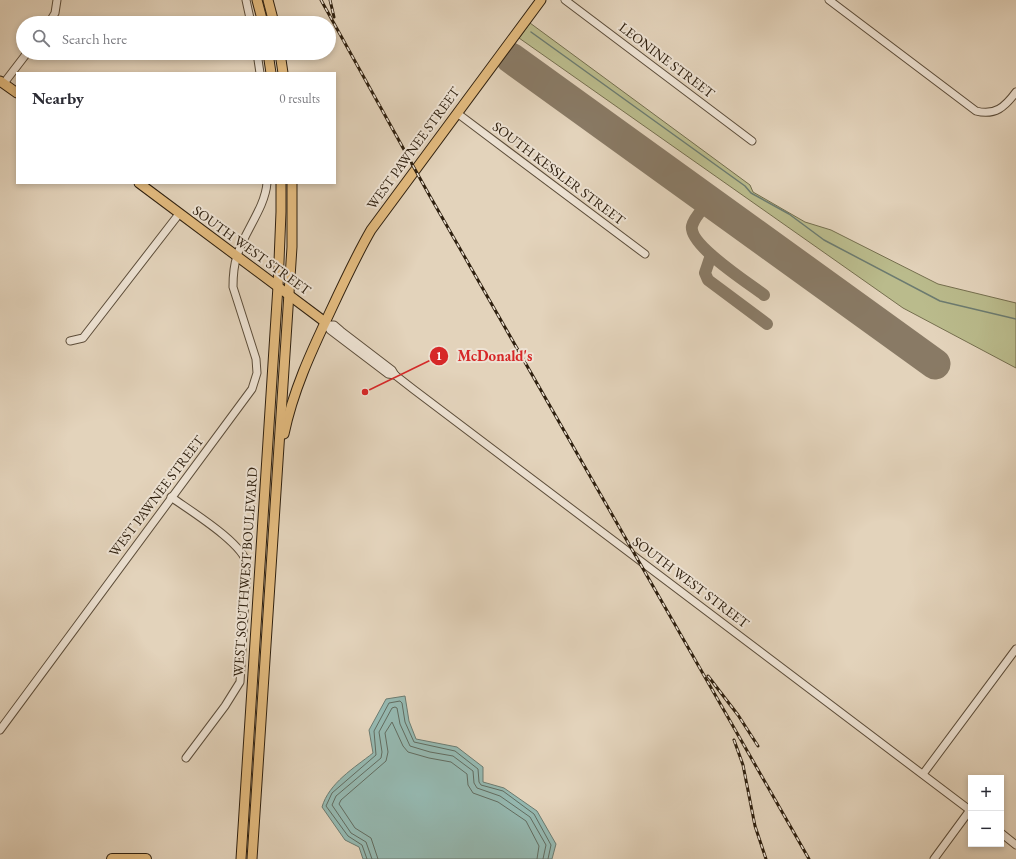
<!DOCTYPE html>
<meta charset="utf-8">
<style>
body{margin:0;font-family:"EB Garamond",serif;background:#f2f2f3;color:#2b2b33}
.controls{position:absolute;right:12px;bottom:12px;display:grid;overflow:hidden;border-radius:0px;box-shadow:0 2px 6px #0003}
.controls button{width:36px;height:36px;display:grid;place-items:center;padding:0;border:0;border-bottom:1px solid #e1e1e2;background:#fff;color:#2b2b33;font:20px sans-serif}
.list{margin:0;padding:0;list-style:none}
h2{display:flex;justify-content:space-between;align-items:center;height:52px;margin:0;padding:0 16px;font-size:17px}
h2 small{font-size:13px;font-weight:400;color:#7c7c81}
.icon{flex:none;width:22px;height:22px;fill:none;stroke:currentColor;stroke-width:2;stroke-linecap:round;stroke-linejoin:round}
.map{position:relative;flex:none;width:1016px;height:859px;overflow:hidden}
.search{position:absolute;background:#fff;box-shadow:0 2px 6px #0003;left:16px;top:16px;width:320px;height:44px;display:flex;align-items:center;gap:10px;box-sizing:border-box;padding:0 14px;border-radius:22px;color:#7c7c81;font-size:15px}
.panel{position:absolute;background:#fff;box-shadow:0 2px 6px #0003;left:16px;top:72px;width:320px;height:112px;border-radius:0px}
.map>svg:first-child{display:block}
.green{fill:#babb8c;stroke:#746e4e}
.water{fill:#95b8b0;stroke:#6c7b70}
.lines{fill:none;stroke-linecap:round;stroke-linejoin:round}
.shore{stroke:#626c60;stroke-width:1}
.stream{stroke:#6c7b70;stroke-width:1.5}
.taxiway{stroke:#897a65;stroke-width:12}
.runway{stroke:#897a65;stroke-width:31}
.minor-casing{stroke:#5c4d3a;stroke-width:9}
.major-casing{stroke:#2f200f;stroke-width:11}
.highway-casing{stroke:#2f200f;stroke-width:12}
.minor{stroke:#ede2d3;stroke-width:7}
.major{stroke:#e2ba7e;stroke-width:9}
.highway{stroke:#e2ba7e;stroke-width:10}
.rail-casing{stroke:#2f200f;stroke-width:3}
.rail{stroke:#ede2d3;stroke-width:1.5;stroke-dasharray:4.5;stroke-linecap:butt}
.labels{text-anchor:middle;stroke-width:4;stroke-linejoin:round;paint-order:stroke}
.street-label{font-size:14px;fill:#2f200f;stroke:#ede2d3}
.leader{fill:none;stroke:#d62828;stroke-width:1.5}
.callout-dot{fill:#d62828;stroke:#ede2d3;stroke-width:1.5}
.mark-label{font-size:12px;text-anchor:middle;font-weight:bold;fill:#fff}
.callout-label{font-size:15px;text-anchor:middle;font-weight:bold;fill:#d62828;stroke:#ede2d3;stroke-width:4;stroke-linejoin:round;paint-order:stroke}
</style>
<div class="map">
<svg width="1016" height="859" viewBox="0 0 1016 859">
<rect width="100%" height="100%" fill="#e3d3bb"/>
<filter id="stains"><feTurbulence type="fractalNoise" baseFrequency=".005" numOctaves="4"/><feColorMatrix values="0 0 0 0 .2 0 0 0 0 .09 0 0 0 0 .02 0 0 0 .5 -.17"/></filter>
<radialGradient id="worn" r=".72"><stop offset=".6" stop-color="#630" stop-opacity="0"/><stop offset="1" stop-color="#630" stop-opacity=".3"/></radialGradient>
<path class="green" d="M530,23l220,162 3,7 52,30 26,8 107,54 78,19v65l-113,-60 -384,-270z"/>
<path class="water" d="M405,696l4,25 7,18 41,8 26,20v15l21,6 33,23 19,33 -4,15h-189l-4,-12 -14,-7 -23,-33c7,-24 32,-39 51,-54l-4,-23 17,-31z"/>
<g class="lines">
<g class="shore">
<path d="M367,859l-5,-14 -14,-9 -22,-30 6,-13 44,-38 -2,-24 15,-28 11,-2 2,2 3,19 9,20 41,9 23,18 1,13 2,3 22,6 31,23 17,31 -3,14"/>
<path d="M372,859l-6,-17 -15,-9 -19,-28 4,-9 45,-38 1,-6 -3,-20 13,-24 3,-1 2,1 3,16 10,22 20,6 23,4 20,15 1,12 3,5 23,8 30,21 16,28 -3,14"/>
<path d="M378,859l-7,-21 -16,-10 -16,-24 2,-4 45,-39 2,-9 -3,-19 7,-11 11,24 5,6 21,6 22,4 16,12 1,11 5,8 25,9 28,19 13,25 -2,13"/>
</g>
<path class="stream" d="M531,32l214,154 6,7 38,21 35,26 116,61 76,18"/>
<g class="taxiway">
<path d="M709,201c-5,7 -15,16 -17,25 -4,19 58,58 72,69"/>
<path d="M711,255l-6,18 3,7 59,44"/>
</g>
<path class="runway" d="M511,58l424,306"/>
<g class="minor-casing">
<g id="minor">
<path d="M246,0l5,23"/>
<path d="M565,0l187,141"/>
<path d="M829,0l147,111c19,5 29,-4 40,-19"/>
<path d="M49,23l6,-10 2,-13"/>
<path d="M257,53l3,20"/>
<path d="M4,83l23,-30"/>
<path d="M457,113l188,141"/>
<path d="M326,323l4,7 58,44 7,1"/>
<path d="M329,325h5l7,6 51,39 3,5 18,14 558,422"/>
<path d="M70,341l13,-3 96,-124"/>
<path d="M171,497c18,13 74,47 76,68l-7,117 -15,24 -39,52"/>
<path d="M0,730l252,-341 5,-16 -1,-14 -23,-72c0,-10 1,-22 4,-31 7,-24 28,-48 30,-73"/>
<path d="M923,774l93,-125"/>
<path d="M1001,833l15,12"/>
<path d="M934,859l36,-49"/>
</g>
</g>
<g class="major-casing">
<g id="major">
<path d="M257,0l6,23"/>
<path d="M268,0l6,23"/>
<path d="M268,53l3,20"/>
<path d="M280,53l3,20"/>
<path d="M0,81l17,12"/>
<path d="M139,183l186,139"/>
<path d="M284,434c9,-43 27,-82 46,-122 13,-28 26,-56 41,-82l170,-230"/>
<path d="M241,859l37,-573 3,-74v-29"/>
<path d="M252,859l40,-612v-64"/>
</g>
</g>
<g class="highway-casing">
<path id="highway" d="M112,859h34"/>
</g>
<use href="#minor" class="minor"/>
<use href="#major" class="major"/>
<use href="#highway" class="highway"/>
<g class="rail-casing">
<g id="rail">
<path d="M321,0l106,191 382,668"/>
<path d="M330,0l4,17"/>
<path d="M708,676l30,39 20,31"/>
<path d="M734,740l9,25 12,61 11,33"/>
</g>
</g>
<use href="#rail" class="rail"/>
</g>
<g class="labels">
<g class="street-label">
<text transform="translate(667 60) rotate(37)" y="5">LEONINE STREET</text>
<text transform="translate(413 148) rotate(-54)" y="5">WEST PAWNEE STREET</text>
<text transform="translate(559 173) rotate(37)" y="5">SOUTH KESSLER STREET</text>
<text transform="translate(252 250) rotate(36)" y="5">SOUTH WEST STREET</text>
<text transform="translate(156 496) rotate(-53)" y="5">WEST PAWNEE STREET</text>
<text transform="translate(245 572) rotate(-86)" y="5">WEST SOUTHWEST BOULEVARD</text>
<text transform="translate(691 582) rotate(37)" y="5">SOUTH WEST STREET</text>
</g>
</g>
<path class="leader" d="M365 392L439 356"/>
<g class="callout-dot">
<circle cx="365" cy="392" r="4"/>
<circle cx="439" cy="356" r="10"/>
</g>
<g class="mark-label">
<text x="439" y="360">1</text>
</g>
<g class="callout-label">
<text x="495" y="361">McDonald's</text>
</g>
<rect width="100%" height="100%" filter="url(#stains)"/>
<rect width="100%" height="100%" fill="url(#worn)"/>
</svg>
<div class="controls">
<button>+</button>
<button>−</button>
</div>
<div class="search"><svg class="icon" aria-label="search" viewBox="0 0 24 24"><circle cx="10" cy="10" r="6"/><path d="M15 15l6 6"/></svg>Search here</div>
<section class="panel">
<h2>Nearby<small>0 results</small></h2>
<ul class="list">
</ul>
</section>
</div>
